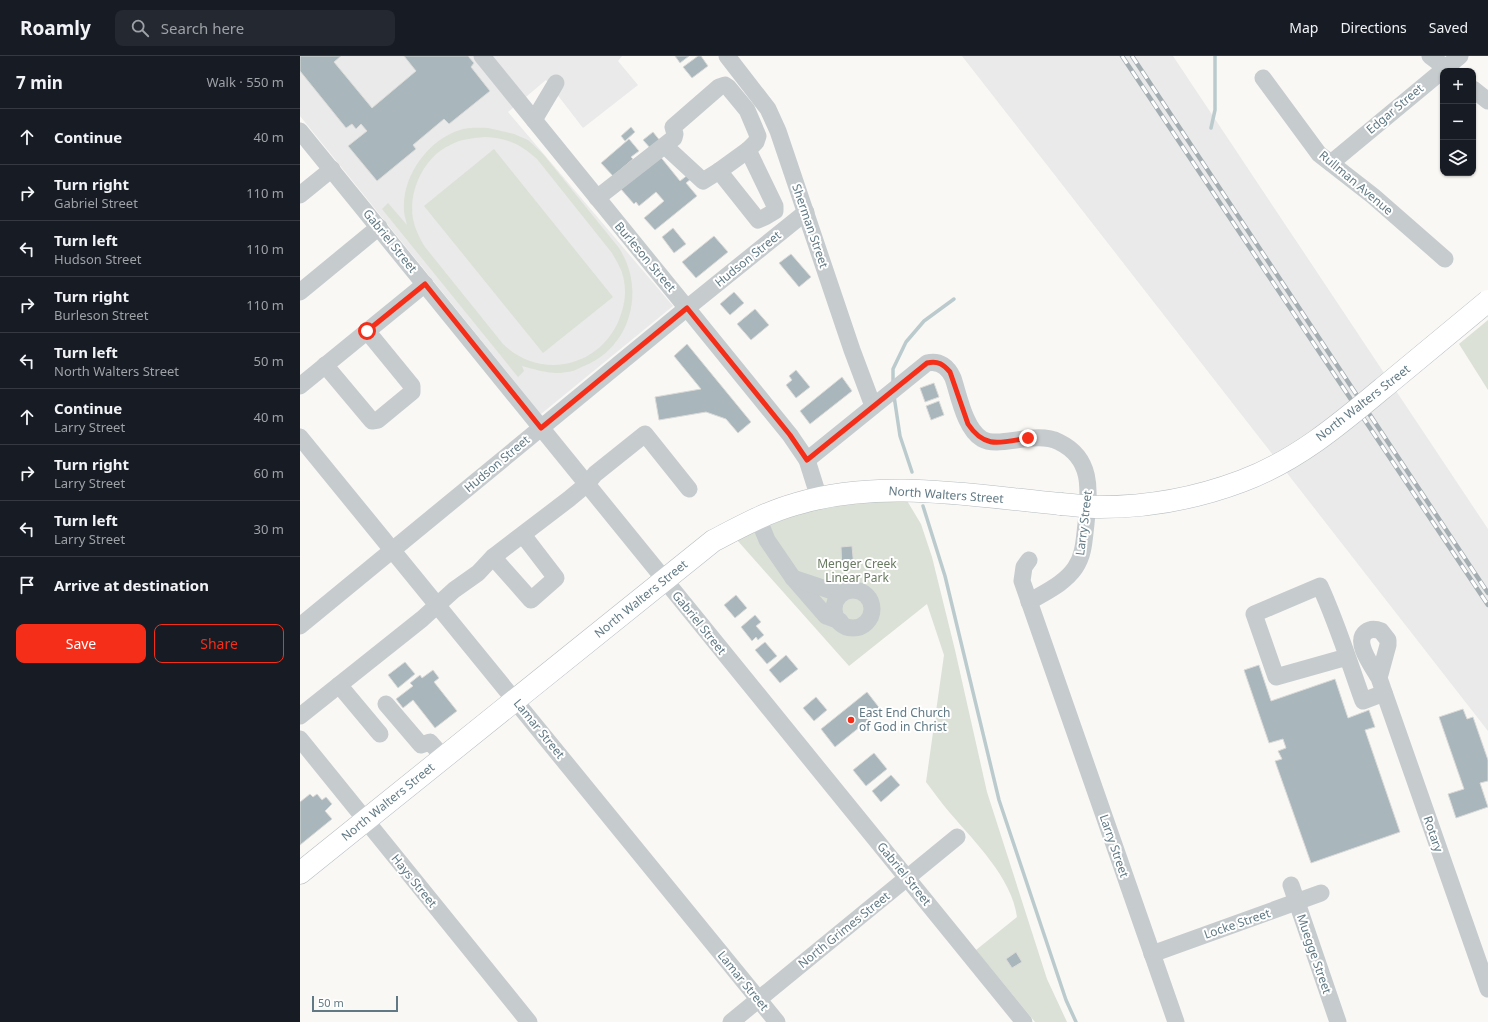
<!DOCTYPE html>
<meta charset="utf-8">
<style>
body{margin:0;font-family:"Noto Sans",sans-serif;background:#242831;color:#f1f3f6}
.controls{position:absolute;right:12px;top:12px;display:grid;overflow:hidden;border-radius:8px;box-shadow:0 1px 3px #0004}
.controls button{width:36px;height:36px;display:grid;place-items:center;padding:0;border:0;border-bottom:1px solid #363941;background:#171b24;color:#f1f3f6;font:20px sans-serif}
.scale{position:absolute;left:12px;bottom:10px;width:86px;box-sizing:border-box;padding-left:4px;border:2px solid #607984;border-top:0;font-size:11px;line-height:14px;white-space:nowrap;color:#607984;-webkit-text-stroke:3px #fff;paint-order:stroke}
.stop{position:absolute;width:12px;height:12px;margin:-9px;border:3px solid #f52e19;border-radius:50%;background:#fff}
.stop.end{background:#f52e19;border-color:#fff;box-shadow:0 1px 4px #0008}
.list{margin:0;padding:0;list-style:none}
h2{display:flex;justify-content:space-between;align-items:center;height:52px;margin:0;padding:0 16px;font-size:17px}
h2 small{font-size:13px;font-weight:400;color:#9ea1a6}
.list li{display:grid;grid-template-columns:26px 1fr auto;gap:12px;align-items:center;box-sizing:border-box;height:56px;padding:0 16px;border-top:1px solid #363941}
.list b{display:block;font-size:15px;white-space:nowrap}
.list p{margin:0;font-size:13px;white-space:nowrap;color:#9ea1a6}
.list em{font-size:13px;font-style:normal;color:#9ea1a6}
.actions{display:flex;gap:8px;padding:12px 16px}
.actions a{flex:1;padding:9px 0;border:1px solid #f52e19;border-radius:8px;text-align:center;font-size:14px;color:#f52e19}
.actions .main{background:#f52e19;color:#fff}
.icon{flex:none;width:22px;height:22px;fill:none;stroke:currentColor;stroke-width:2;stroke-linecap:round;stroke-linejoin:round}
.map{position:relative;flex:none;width:1188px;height:966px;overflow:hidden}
header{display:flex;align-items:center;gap:24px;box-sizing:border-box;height:56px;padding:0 20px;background:#171b24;border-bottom:1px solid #363941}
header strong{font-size:19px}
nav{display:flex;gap:22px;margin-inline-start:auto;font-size:14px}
.search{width:280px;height:36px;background:#242831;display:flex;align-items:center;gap:10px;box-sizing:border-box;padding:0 14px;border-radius:8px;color:#9ea1a6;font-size:15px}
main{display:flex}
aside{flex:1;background:#171b24}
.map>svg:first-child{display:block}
.built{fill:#e9eae9}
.green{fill:#dbe1d6;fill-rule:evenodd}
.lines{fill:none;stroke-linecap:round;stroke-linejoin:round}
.stream{stroke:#bbcbcd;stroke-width:3.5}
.building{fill:#a9b6bb;stroke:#dadad8}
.major-casing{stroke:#b6bdc0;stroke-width:23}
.minor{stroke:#c6cbce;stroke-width:17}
.major{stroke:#fff;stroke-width:22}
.rail-casing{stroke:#a3adb2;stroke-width:4.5}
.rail{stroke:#fff;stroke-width:3;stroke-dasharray:9;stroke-linecap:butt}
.major-bridge-casing{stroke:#b6bdc0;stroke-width:23;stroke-linecap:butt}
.major-bridge{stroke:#fff;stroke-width:22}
.route{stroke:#f52e19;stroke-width:5}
.poi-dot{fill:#f52e19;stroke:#fff;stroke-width:1.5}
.labels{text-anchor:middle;stroke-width:4;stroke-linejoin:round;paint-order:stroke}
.street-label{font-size:12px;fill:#607984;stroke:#fff}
.park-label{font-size:12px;fill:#687a60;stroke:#fff}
.poi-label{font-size:12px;fill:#607984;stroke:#fff;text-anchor:start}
</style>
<header>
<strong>Roamly</strong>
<div class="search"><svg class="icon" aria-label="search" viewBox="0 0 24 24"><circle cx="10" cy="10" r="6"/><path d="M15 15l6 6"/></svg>Search here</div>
<nav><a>Map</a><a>Directions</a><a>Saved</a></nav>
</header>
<main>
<aside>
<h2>7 min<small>Walk · 550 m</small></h2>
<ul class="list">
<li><svg class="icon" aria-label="ahead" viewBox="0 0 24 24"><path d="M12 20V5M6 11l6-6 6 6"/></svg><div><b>Continue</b></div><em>40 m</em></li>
<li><svg class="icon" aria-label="right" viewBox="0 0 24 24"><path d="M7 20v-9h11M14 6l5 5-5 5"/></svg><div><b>Turn right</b><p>Gabriel Street</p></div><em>110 m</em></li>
<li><svg class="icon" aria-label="left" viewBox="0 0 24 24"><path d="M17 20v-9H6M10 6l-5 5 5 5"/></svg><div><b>Turn left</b><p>Hudson Street</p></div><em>110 m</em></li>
<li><svg class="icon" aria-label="right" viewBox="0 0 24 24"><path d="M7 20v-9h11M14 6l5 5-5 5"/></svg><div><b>Turn right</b><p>Burleson Street</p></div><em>110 m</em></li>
<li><svg class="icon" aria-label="left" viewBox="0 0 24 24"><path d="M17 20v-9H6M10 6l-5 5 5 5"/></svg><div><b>Turn left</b><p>North Walters Street</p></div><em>50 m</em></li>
<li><svg class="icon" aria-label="ahead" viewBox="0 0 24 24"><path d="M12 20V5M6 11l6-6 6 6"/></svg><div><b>Continue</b><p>Larry Street</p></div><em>40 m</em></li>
<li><svg class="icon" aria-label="right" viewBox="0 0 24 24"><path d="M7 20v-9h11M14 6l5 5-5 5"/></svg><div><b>Turn right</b><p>Larry Street</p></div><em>60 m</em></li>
<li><svg class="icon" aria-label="left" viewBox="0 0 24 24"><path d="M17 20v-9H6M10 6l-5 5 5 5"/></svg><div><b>Turn left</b><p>Larry Street</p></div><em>30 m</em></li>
<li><svg class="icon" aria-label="arrive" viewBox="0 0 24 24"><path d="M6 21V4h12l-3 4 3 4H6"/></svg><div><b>Arrive at destination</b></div></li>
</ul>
<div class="actions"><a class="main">Save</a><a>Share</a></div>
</aside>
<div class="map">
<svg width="1188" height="966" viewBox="0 0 1188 966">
<rect width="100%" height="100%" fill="#f9f8f5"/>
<g class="built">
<path d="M0,0h322l-4,5 20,24 -55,43 -37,-48 -38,32 165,194 -132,108 -241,-298z"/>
<path d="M662,0h211l315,473v202z"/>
</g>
<g class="green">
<path d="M188,72l26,6 14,6 15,14 76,94c27,42 12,99 -35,118 -5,2 -11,6 -17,6 -17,3 -29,-2 -45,-6l2,5 -6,6 -136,-168 6,-6 19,22c-1,-5 -3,-10 -3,-15 -2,-34 24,-70 56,-80 9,-3 19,-2 28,-2zM185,81c23,1 35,7 52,22l75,94c5,9 11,18 12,28 2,10 1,20 -2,30 -15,54 -79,72 -119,33l-78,-97c-5,-8 -10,-18 -12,-28 -5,-28 11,-62 37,-74 11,-6 23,-7 35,-8z"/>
<path d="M194,93l119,148 -70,56 -119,-147z"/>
<path d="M1188,264v70l-29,-46z"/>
<path d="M606,443l15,25 11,33 23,93 32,142 60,187 20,43h-32l-59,-72 41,-33c-5,-39 -43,-76 -67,-104 -9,-10 -16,-21 -24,-31l18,-127 -17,-51 -78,62 -112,-126 59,-26 45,-11z"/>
</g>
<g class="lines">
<g class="stream">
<path d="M911,72l4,-18v-54"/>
<path d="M593,327v-14l13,-27 18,-21 30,-22"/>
<path d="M594,340l6,40 12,36"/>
<path d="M623,450l22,70 54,224 67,200 10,22"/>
</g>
</g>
<g class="building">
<path d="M0,0h41l-7,6 38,46 44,-37 -12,-15h64l6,7 -3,4 19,24 -41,33 -5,-5 -31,26 3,4 -39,32 -29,-35 19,-15 -6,-7 -5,5 -4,-5 -6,4 -46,-57z"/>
<path d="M375,0h14l-9,7z"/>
<path d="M398,0h3l7,10 -16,12 -9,-11z"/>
<path d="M331,71l4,5 -10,9 -4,-5z"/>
<path d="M353,76l8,10 -9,8 -9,-10z"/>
<path d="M329,83l10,12 -8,6 2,2 -20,17 -12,-13z"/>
<path d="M359,99l21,26 9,-7 3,4 -6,5 11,13 -42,34 -11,-12 20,-17 -8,-9 -17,14 -3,-4 -2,2 -14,-16z"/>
<path d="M373,172l13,16 -12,9 -12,-16z"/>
<path d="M414,180l14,16 -32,26 -14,-16z"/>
<path d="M491,198l20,23 -12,10 -20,-24z"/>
<path d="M434,236l10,11 -14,12 -10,-11z"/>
<path d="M455,253l14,16 -18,15 -14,-16z"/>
<path d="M387,288l64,78 -13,11 -12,-14 -20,-7 -47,8 -4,-23 46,-8 -27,-33z"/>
<path d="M496,314l14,17 -14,11 -10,-13 6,-5 -3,-4z"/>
<path d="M542,321l10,14 -42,33 -10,-13z"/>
<path d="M634,327l5,14 -14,5 -5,-14z"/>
<path d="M639,345l5,14 -13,5 -5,-14z"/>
<path d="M552,490l2,22 -12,1 -1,-22z"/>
<path d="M436,539l11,13 -12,10 -11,-13z"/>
<path d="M455,559l6,7 -5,4 8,9 -6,5 -2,-3 -4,4 -11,-14z"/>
<path d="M465,586l12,14 -10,8 -12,-14z"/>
<path d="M486,599l12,14 -18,14 -11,-13z"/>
<path d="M105,606l10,12 -17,14 -10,-13z"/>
<path d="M959,609l12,36 64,-22 13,39 21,-8 6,17 -10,3 35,102 -89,31 -36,-102 7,-2 -4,-8 8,-3 -3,-9 -14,4 -25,-73z"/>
<path d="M133,614l6,8 -5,4 23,29 -22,17 -22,-28 -10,8 -7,-9 17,-13 -3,-3 10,-8 2,3z"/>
<path d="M567,636l14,18 -46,37 -14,-18z"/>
<path d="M516,641l11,13 -13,11 -11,-13z"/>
<path d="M1163,653l4,10 6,-2 15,43v21l-8,2 8,24 -32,11 -8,-24 16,-5 -25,-72z"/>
<path d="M574,697l13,16 -21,17 -13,-16z"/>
<path d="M591,719l9,10 -19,17 -9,-11z"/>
<path d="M10,738l3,3 4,-3 5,6 4,-3 6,7 -7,7 7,8 -32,26v-43z"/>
<path d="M716,896l6,10 -10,6 -6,-9z"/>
</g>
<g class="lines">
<g class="major-casing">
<path id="major" d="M0,817l413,-332c27,-14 54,-29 83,-37 85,-26 178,-8 265,0"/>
</g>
<g class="minor">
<path d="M182,0l308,379 17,25 12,38"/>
<path d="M427,0l41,53 10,22 74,219 21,56"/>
<path d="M1130,0l20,15"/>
<path d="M963,22l56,76 54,42 72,63"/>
<path d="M1173,33l15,12"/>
<path d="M234,64l22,-37"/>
<path d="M0,75l724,891"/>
<path d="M1031,107l129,-107"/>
<path d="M419,115l29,-21"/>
<path d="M0,139l32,-26"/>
<path d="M297,142l77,-60 1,-4 -2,-7 46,-40 6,-2 3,2 19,23 11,26 -2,6 -8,8 27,56v5l-10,6 -7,3 -39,-49 -16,10 -38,-35"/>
<path d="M0,236l79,-65"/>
<path d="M25,309l47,56 6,-1 34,-28v-6l-45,-55"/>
<path d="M0,330l125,-102"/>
<path d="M0,381l477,585"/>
<path d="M507,404l120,-97c13,-3 21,4 26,15 6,18 12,51 29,61 17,10 53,-9 77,3 35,17 30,50 27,82 -2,16 -2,31 -11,44 -11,16 -30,24 -46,34"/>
<path d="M458,462l9,22 26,38 33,38 14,5"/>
<path d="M193,501l38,43 25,-22 -33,-43"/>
<path d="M729,504l-5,7 -2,14 154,441"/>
<path d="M493,522l48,16"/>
<circle cx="553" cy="553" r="19"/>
<path d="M0,570l387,-318 119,-96"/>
<path d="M1047,601l-71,20 -22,-63 66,-28c17,37 29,76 43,115l21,-8"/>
<path d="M1079,622l9,-33v-5l-7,-9c-5,-2 -10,-3 -15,1 -13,10 7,35 13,46l109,311"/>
<path d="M39,629l41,49"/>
<path d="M86,648l35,41 9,-3 14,16"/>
<path d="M0,660l122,-97 32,-29 24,-17 15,-16 76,-58 18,-15 8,-10 50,-40 44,55"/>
<path d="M0,683l229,283"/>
<path d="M991,829l47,137"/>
<path d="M852,898l169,-61"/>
<path d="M431,966l226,-185"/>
</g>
<use href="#major" class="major"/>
<g class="rail-casing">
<g id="rail">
<path d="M822,0l366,549"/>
<path d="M832,0l356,537"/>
</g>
</g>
<use href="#rail" class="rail"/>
<g class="major-bridge-casing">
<path id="major-bridge" d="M761,448c13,1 26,3 39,3 48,0 97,-9 142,-26 54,-20 98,-57 141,-93 35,-29 70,-58 105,-87"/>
</g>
<use href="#major-bridge" class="major-bridge"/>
</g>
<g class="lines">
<path class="route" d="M67,275l58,-47 116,144 146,-120 103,127 17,25 120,-97c11,-3 17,2 23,9l18,52c17,26 34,18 60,14"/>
</g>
<circle class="poi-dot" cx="551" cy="664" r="4"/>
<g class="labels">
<g class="street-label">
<text transform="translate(1095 53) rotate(-40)" y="4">Edgar Street</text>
<text transform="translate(1056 127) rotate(40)" y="4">Rullman Avenue</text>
<text transform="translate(510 170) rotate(71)" y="4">Sherman Street</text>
<text transform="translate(90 185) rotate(51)" y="4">Gabriel Street</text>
<text transform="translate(345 201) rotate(50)" y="4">Burleson Street</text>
<text transform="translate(448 203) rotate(-39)" y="4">Hudson Street</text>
<text transform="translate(1063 347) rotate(-38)" y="4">North Walters Street</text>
<text transform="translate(197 408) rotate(-40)" y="4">Hudson Street</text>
<text transform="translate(646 439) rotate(4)" y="4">North Walters Street</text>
<text transform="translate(784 467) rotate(-83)" y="4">Larry Street</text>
<text transform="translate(341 543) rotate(-39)" y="4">North Walters Street</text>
<text transform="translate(399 567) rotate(51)" y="4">Gabriel Street</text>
<text transform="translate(239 673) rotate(51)" y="4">Lamar Street</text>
<text transform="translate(88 746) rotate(-39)" y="4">North Walters Street</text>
<text transform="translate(1133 778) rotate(71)" y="4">Rotary</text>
<text transform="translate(814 790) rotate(71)" y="4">Larry Street</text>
<text transform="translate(604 818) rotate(51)" y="4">Gabriel Street</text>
<text transform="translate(114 825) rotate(51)" y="4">Hays Street</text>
<text transform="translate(937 868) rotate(-19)" y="4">Locke Street</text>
<text transform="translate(544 874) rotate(-39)" y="4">North Grimes Street</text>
<text transform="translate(1014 898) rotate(71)" y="4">Muegge Street</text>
<text transform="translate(443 925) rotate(51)" y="4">Lamar Street</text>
</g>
<g class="park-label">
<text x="557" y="512">Menger Creek<tspan x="557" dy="14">Linear Park</tspan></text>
</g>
<g class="poi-label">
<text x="559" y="661">East End Church<tspan x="559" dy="14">of God in Christ</tspan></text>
</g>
</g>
</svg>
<div class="controls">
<button>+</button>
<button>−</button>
<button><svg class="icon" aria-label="layers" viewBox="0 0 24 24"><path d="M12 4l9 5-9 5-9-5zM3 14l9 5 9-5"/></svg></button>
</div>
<div class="scale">50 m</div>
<div class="stop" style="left:67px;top:275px"></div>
<div class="stop end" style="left:728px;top:382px"></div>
</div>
</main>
